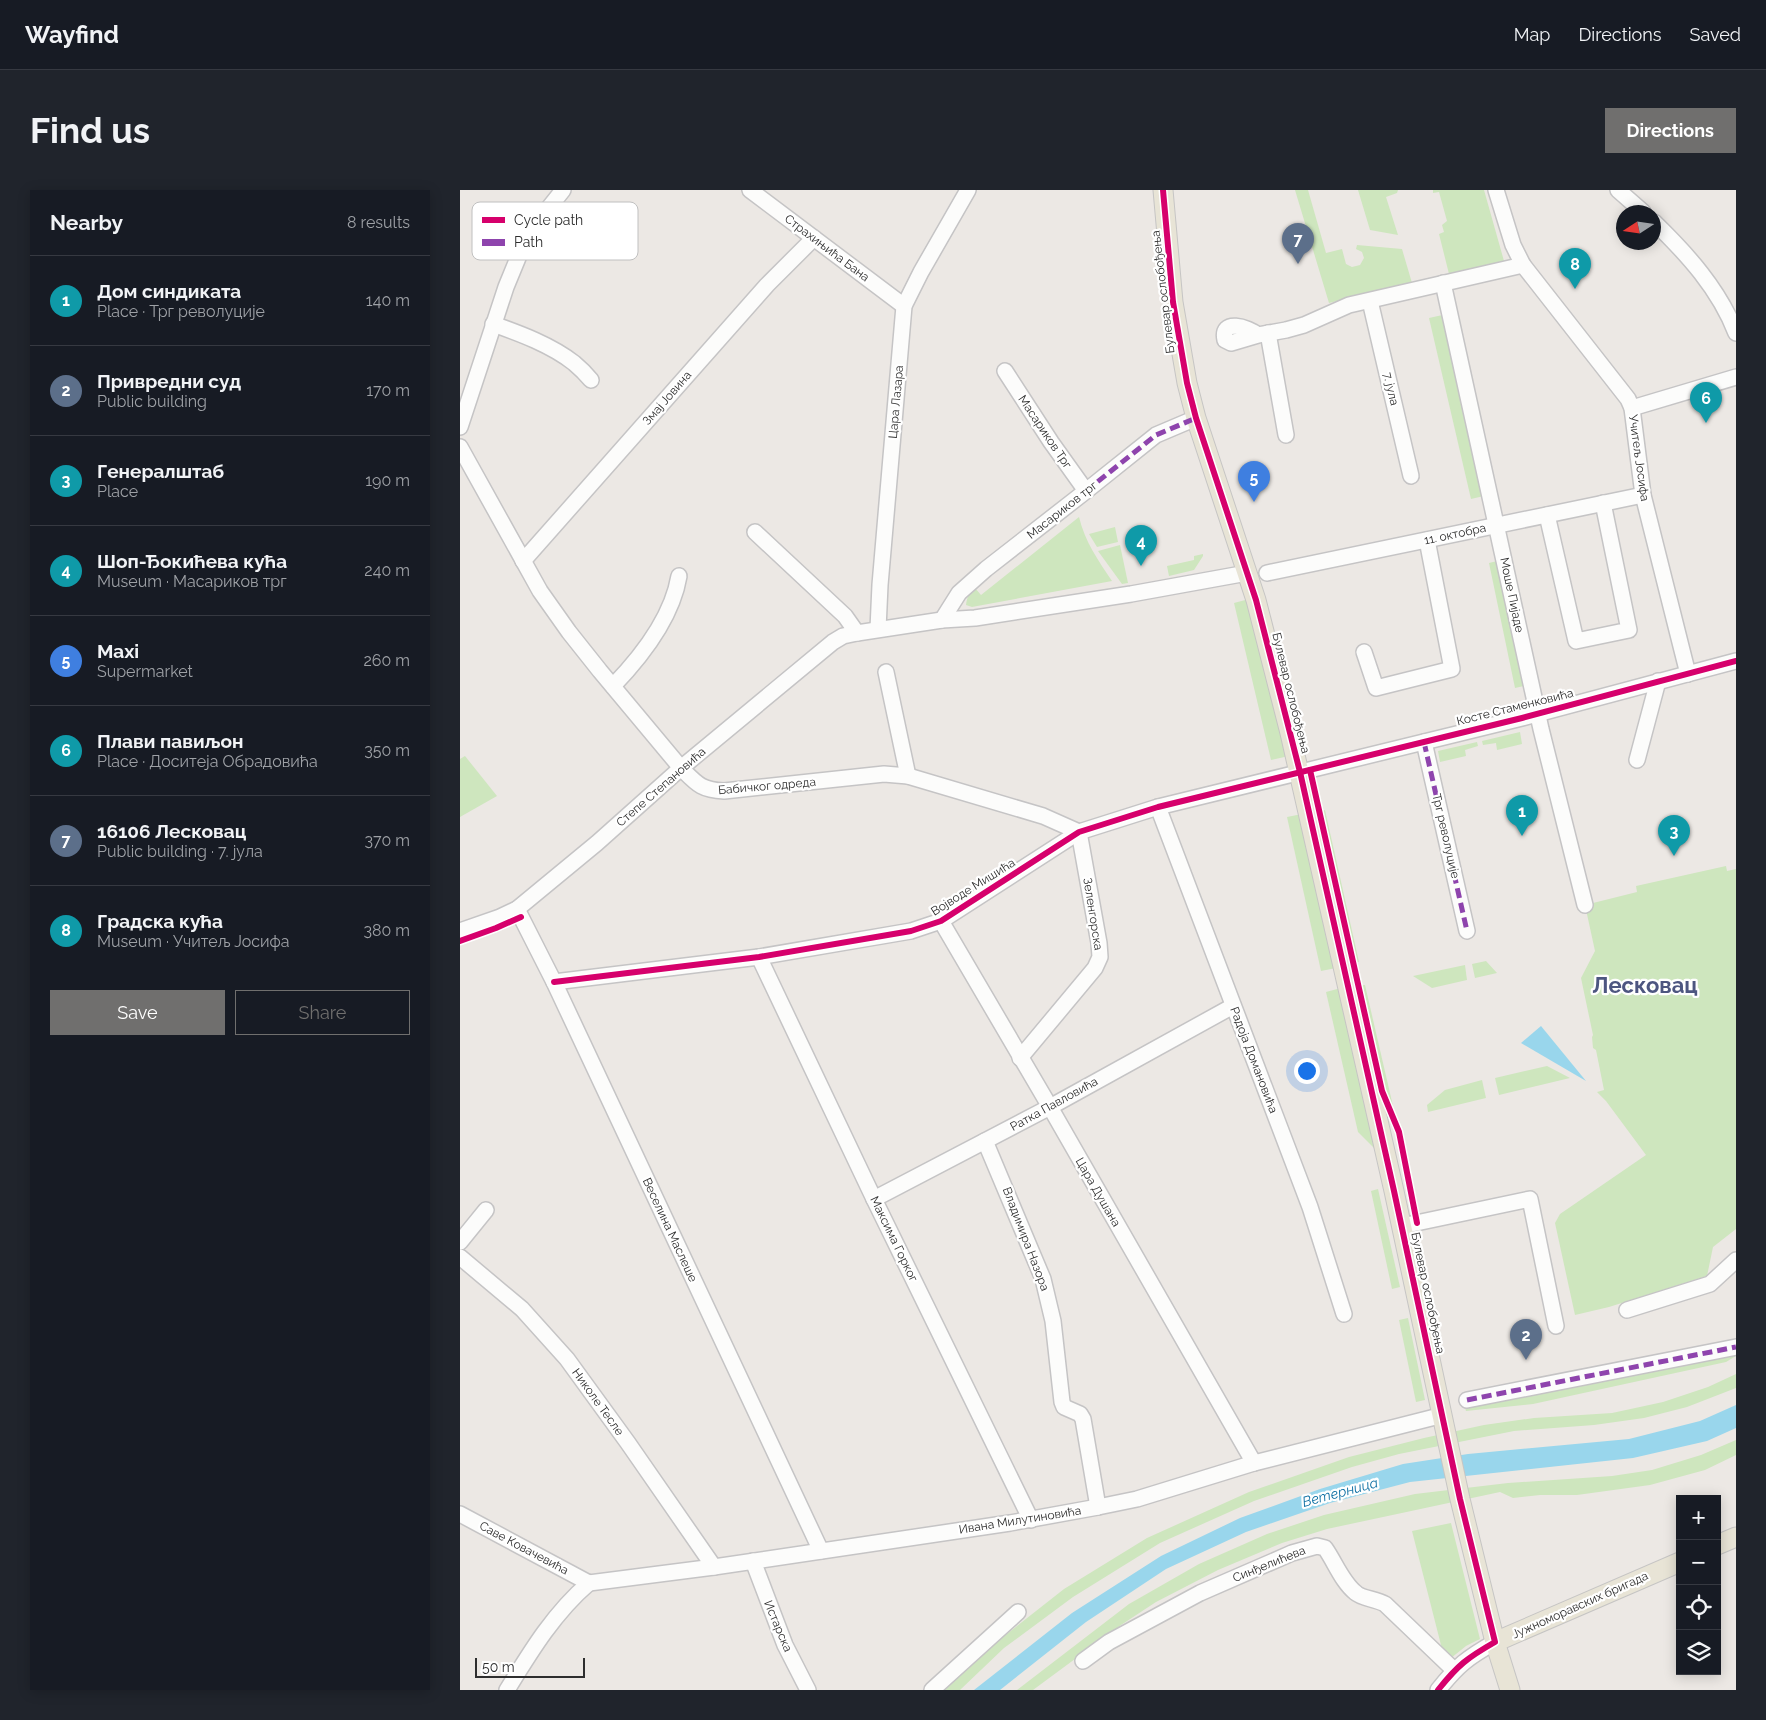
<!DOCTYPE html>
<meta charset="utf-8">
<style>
body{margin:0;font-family:Raleway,sans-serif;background:#20242c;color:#f1f3f6}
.controls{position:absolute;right:15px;bottom:15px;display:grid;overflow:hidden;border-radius:0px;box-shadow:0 2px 12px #0003}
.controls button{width:45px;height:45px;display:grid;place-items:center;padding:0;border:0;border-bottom:1px solid #363941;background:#171b24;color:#f1f3f6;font:25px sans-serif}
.compass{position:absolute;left:1156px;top:15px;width:45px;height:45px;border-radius:50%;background:#171b24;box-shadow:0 2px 12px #0003;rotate:258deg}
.scale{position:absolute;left:15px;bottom:12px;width:110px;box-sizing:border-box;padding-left:5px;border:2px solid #2e2e2e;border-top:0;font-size:14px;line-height:18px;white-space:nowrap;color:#2e2e2e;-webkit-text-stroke:4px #fff;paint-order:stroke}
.you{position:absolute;left:846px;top:880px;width:18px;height:18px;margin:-12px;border:4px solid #fff;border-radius:50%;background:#1a73e8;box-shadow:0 0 0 8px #1a73e833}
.badge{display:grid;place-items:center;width:32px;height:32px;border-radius:50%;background:#706f6e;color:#fff;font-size:16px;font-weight:700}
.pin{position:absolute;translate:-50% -41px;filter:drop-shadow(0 1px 2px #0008)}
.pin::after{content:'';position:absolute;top:26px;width:18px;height:15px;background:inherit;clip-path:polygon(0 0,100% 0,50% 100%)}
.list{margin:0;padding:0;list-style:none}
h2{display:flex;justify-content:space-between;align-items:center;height:65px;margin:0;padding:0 20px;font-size:21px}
h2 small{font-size:16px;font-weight:400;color:#9ea1a6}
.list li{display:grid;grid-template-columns:32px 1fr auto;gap:15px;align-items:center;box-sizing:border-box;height:90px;padding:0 20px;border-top:1px solid #363941}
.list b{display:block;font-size:19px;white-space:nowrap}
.list p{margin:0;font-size:16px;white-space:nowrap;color:#9ea1a6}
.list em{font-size:16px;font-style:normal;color:#9ea1a6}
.actions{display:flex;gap:10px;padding:15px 20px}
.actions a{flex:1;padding:11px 0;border:1px solid #706f6e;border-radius:0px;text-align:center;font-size:18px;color:#706f6e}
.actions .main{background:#706f6e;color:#fff}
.icon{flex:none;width:28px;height:28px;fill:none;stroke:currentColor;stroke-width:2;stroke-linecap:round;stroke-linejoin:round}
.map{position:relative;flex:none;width:1276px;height:1500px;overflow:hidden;border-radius:0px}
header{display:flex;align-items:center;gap:30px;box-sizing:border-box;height:70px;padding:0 25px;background:#171b24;border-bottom:1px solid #363941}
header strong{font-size:24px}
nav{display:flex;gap:28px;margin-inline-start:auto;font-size:18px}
.intro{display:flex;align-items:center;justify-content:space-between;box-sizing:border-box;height:120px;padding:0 30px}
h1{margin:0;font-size:35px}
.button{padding:12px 22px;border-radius:0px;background:#706f6e;color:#fff;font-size:18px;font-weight:700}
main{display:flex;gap:30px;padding:0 30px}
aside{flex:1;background:#171b24;border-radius:0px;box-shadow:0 2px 12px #0003}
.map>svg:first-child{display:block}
.green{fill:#cee6be}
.water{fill:#99d6ec}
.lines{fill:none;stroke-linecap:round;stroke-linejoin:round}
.minor-casing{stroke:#c5c4c5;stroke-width:18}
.major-casing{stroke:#c6c5c4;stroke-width:21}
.minor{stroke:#fcfcfb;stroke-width:15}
.major{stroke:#e8e4d6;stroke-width:19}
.quiet{stroke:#8e44ad;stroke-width:5;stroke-dasharray:10 5;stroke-linecap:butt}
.cycleway-casing{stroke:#fff;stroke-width:9}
.cycleway{stroke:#d6006c;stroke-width:6}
.labels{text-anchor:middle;stroke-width:4.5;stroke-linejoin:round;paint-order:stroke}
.street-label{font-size:12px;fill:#2e2e2e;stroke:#fff}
.water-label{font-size:14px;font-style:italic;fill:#0d6fa3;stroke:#fff}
.town-label{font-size:22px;font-weight:bold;fill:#4d5680;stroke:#fff}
.key{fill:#fff;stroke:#c0c0c0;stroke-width:1}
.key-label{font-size:14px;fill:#2e2e2e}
</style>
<header>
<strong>Wayfind</strong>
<nav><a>Map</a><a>Directions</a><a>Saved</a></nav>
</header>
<div class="intro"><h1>Find us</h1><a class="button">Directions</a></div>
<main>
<aside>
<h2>Nearby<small>8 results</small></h2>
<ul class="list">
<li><span class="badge" style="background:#0f9aa8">1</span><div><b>Дом синдиката</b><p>Place · Трг револуције</p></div><em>140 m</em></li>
<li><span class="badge" style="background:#5c6f8a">2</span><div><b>Привредни суд</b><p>Public building</p></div><em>170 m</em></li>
<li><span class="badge" style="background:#0f9aa8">3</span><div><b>Генералштаб</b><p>Place</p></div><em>190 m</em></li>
<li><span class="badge" style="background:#0f9aa8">4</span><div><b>Шоп-Ђокићева кућа</b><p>Museum · Масариков трг</p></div><em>240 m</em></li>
<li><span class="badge" style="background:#3f7fe0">5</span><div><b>Maxi</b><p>Supermarket</p></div><em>260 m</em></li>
<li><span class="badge" style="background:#0f9aa8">6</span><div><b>Плави павиљон</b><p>Place · Доситеја Обрадовића</p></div><em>350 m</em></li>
<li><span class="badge" style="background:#5c6f8a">7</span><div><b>16106 Лесковац</b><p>Public building · 7. јула</p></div><em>370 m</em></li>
<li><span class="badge" style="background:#0f9aa8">8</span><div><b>Градска кућа</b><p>Museum · Учитељ Јосифа</p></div><em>380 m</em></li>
</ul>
<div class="actions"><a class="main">Save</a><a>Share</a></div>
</aside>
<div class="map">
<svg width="1276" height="1500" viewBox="0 0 1276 1500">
<rect width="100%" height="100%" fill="#ece8e4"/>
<g class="green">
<path d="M835,0h13l18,63 16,-4 4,15 6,3 8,-2 4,-7 -2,-6 -6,-3 1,-4 45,4 10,34 -83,20z"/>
<path d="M898,0h40l-1,3 -11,4 12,38 -28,-5z"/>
<path d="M973,0h51l20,71 -55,13 -10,-40 5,-2 -2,-7 5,-4 -8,-29 -6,1z"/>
<path d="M987,124l41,181 -17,4 -42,-181z"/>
<path d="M619,327c6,25 19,43 33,64l-140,26 -6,-2c1,-8 3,-12 9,-17l6,7z"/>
<path d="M655,337l3,15 -21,5 -8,-13z"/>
<path d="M660,355l8,38 -6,1 -24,-33z"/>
<path d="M743,364v2l-9,14 -25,6 -2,-10 27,-6v-4z"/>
<path d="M1041,370l27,125 -13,3 -26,-125z"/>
<path d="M789,409l40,157 -18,4 -37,-157z"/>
<path d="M1060,542l2,12 -25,6 -1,-7 -13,2 -1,-4z"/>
<path d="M1017,552l1,4 -13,4 1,6 -26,6 -2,-11z"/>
<path d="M5,566l32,40 -37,21v-58z"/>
<path d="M865,620l34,152 -6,1 -34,-151z"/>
<path d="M842,624l34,154 -15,3 -34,-154z"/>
<path d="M1266,676l1,5 9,-2v360l-23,18 -6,29 -98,31 -34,8 -20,-92 5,-9 86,-59 -40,-54 -9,-9 7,-2 -8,-40 -3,-2 -1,-11 1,-2 -12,-57 14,-27 -10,-46 52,-13 -1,-6z"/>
<path d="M1026,771l11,12 -22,5 -3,-14z"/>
<path d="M1005,775l2,15 -35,8 -19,-12z"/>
<path d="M905,795l34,147 -17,-41 -24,-105z"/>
<path d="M881,798l36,163 -19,-19 -32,-140z"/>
<path d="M1087,876l23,12 -71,17 -4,-17z"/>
<path d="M1022,890l4,18 -58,14 -1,-7 18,-15z"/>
<path d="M918,999l22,98 -8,2 -21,-98z"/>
<path d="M948,1128l17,82 -9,2 -17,-82z"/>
<path d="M1276,1159v7l-10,6 -193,42 -67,7 -2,-7z"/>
<path d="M1276,1184v14l-49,19 -43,11 -50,7 -80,6 -115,23 -47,13 -98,34 -94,42 -87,54 -69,51 -44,42h-15l49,-46 70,-55 83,-51 102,-46 100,-35 75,-19 60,-13 50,-7 78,-5 51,-11 45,-15z"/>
<path d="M1276,1250v15l-31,15 -55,15 -73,10h-37l-27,3 -13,-6 -173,37 -45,14 -64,27 -62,32 -35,23 -88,65h-16l112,-86 70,-40 68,-30 57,-19 91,-21 93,-11 104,-7 40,-6 49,-15z"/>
<path d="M991,1333l29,116 -14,7 -15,12 -9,-9 -30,-118z"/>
</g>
<g class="water">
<path d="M1081,836l45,55 -65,-38z"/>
<path d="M1276,1215v23l-29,13 -74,17 -223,24 -80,21 -84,29 -80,37 -80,53 -86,68h-26l98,-77 89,-57 79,-38 80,-29 83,-25 65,-10 161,-15 71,-18z"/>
</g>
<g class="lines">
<g class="minor-casing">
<g id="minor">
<path d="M290,0l154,116"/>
<path d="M1036,0l17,55 10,20 105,134 4,9 11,87 45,179"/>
<path d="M1158,0l25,22"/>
<path d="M1194,32c33,32 65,67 82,111"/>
<path d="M983,93l98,446 44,176"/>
<path d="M910,111l41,175"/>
<path d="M33,134c28,10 58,21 81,39 6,5 12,11 17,17"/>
<path d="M808,143l18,102"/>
<path d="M798,145c-10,-8 -38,-17 -33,5l6,3 27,-8 28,-5 18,-5 45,-20 174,-40"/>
<path d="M545,181l46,71 35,49"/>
<path d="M1172,218l104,-31"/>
<path d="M0,237l46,-140 14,-34 8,-19 35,-44"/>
<path d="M0,257l80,144 29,41 31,39 81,97c16,16 20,22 43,23l160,-17 24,2 135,40 36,16"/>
<path d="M1087,325l29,126 53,-11 -26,-127"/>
<path d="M295,342l90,84 12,17"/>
<path d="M63,371l244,-276 47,-47"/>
<path d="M807,383l376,-78"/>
<path d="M482,430l17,-27 27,-24 100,-78 70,-56 40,-17"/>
<path d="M418,439l2,-44 24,-279 17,-34 47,-82"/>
<path d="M904,462l12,36 76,-19 -25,-129"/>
<path d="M426,482l22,104"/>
<path d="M153,496c29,-30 59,-68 66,-110"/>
<path d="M964,552l43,189"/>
<path d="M1177,570l21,-79"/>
<path d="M698,617l152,400 34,107"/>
<path d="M57,719l37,73 267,569"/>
<path d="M481,731l109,186 204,356"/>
<path d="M0,741l40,-14 17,-8 80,-66 84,-75 152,-126 10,-6 14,-3 85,-13 33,-2 156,-24 116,-21"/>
<path d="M299,767l115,242 157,321"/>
<path d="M94,792l205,-25 152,-26 30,-10 138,-89 79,-25 364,-89 214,-57"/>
<path d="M560,868l75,-90 5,-11 -1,-14 -20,-111"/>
<path d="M525,951l58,138 10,42 9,81 2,5 16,7 3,5 15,88"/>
<path d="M414,1009l176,-92 183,-101"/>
<path d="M942,1036l128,-27 26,127"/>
<path d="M0,1052l26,-32"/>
<path d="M0,1067l62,52 45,50 61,84 86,124"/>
<path d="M1167,1120l83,-26 26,-24"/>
<path d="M1007,1210l269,-53"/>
<path d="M0,1324l129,69"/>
<path d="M293,1371l32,84 23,45"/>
<path d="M129,1393l125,-16 296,-44 88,-16 39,-8 117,-36 189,-48"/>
<path d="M623,1471l26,-19 91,-49 92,-40 25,-7 8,2c10,14 17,34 31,45 5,5 20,6 29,11l69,66"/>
<path d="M47,1500c24,-39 47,-77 82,-107"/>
<path d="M472,1500l86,-78"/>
<path d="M978,1500c20,-25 29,-32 57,-48"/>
</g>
</g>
<g class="major-casing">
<g id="major">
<path d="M703,0l10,112 14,81 9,35 60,182 34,133 104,458 66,308 35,143 15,48"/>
<path d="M1257,1355l19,-8"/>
<path d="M1035,1452l185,-80"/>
</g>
</g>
<use href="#minor" class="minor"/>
<use href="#major" class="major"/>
<g class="quiet">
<path d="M626,301l70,-56 40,-17"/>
<path d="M964,552l43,189"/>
<path d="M1007,1210l269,-53"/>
</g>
<g class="cycleway-casing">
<g id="cycleway">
<path d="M703,0l10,112 14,81 9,35 60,182 44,172 94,419 66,308 35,143c-28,16 -37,23 -57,48"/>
<path d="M850,580l72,321 17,41 18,91"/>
<path d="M0,751l36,-13 25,-11"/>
<path d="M94,792l205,-25 152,-26 30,-10 138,-89 79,-25 364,-89 214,-57"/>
</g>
</g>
<use href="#cycleway" class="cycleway"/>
</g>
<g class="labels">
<g class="street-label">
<text transform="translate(367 58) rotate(37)" y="4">Страхињића Бана</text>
<text transform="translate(703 102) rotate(-97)" y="4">Булевар ослобођења</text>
<text transform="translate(931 199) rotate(77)" y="4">7. јула</text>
<text transform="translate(207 208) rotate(-49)" y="4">Змај Јовина</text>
<text transform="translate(436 212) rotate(-85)" y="4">Цара Лазара</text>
<text transform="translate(585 242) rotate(56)" y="4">Масариков Трг</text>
<text transform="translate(1179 268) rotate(82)" y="4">Учитељ Јосифа</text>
<text transform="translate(602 320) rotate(-38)" y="4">Масариков трг</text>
<text transform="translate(995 344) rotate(-12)" y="4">11. октобра</text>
<text transform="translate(1052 405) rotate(78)" y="4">Моше Пијаде</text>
<text transform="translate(831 503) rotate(76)" y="4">Булевар ослобођења</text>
<text transform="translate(1055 517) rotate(-14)" y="4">Косте Стаменковића</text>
<text transform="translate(307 596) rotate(-5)" y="4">Бабичког одреда</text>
<text transform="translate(201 597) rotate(-41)" y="4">Степе Степановића</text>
<text transform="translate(986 646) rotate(77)" y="4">Трг револуције</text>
<text transform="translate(513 697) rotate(-32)" y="4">Војводе Мишића</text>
<text transform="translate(633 724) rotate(81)" y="4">Зеленгорска</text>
<text transform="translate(794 870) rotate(69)" y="4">Радоја Домановића</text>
<text transform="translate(594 914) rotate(-29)" y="4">Ратка Павловића</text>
<text transform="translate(638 1002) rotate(60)" y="4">Цара Душана</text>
<text transform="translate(210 1040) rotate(65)" y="4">Веселина Маслеше</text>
<text transform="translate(434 1049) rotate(64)" y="4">Максима Горког</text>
<text transform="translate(566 1049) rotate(69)" y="4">Владимира Назора</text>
<text transform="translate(968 1103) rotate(78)" y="4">Булевар ослобођења</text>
<text transform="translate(138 1212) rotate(54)" y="4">Николе Тесле</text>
<text transform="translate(560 1330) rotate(-9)" y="4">Ивана Милутиновића</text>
<text transform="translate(64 1358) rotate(28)" y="4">Саве Ковачевића</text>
<text transform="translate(809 1374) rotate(-22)" y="4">Синђелићева</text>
<text transform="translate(1120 1415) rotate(-24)" y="4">Јужноморавских бригада</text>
<text transform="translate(318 1436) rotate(67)" y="4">Истарска</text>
</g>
<g class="water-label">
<text transform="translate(880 1302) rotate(-15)" y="5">Ветерница</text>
</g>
<g class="town-label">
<text x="1185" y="803">Лесковац</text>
</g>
</g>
<rect x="12" y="12" width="166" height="58" rx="8" class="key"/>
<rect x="22" y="27" width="23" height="6" fill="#d6006c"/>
<rect x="22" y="49" width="23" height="7" fill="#8e44ad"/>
<g class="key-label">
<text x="54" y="35">Cycle path</text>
<text x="54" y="57">Path</text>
</g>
</svg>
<div class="controls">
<button>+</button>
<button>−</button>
<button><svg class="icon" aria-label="locate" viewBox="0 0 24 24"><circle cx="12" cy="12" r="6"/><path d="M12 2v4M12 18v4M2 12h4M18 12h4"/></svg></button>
<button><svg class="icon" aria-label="layers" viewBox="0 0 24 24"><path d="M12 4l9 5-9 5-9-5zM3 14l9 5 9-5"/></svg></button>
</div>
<svg class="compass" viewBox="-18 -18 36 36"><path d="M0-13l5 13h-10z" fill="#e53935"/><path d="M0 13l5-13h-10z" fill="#9ea1a6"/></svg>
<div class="scale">50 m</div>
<div class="you"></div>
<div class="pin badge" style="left:1062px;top:646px;background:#0f9aa8">1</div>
<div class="pin badge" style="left:1066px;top:1170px;background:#5c6f8a">2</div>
<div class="pin badge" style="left:1214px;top:666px;background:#0f9aa8">3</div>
<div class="pin badge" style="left:681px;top:376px;background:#0f9aa8">4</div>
<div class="pin badge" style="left:794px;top:312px;background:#3f7fe0">5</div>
<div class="pin badge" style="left:1246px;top:233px;background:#0f9aa8">6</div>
<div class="pin badge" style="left:838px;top:74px;background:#5c6f8a">7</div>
<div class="pin badge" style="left:1115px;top:99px;background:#0f9aa8">8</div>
</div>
</main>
